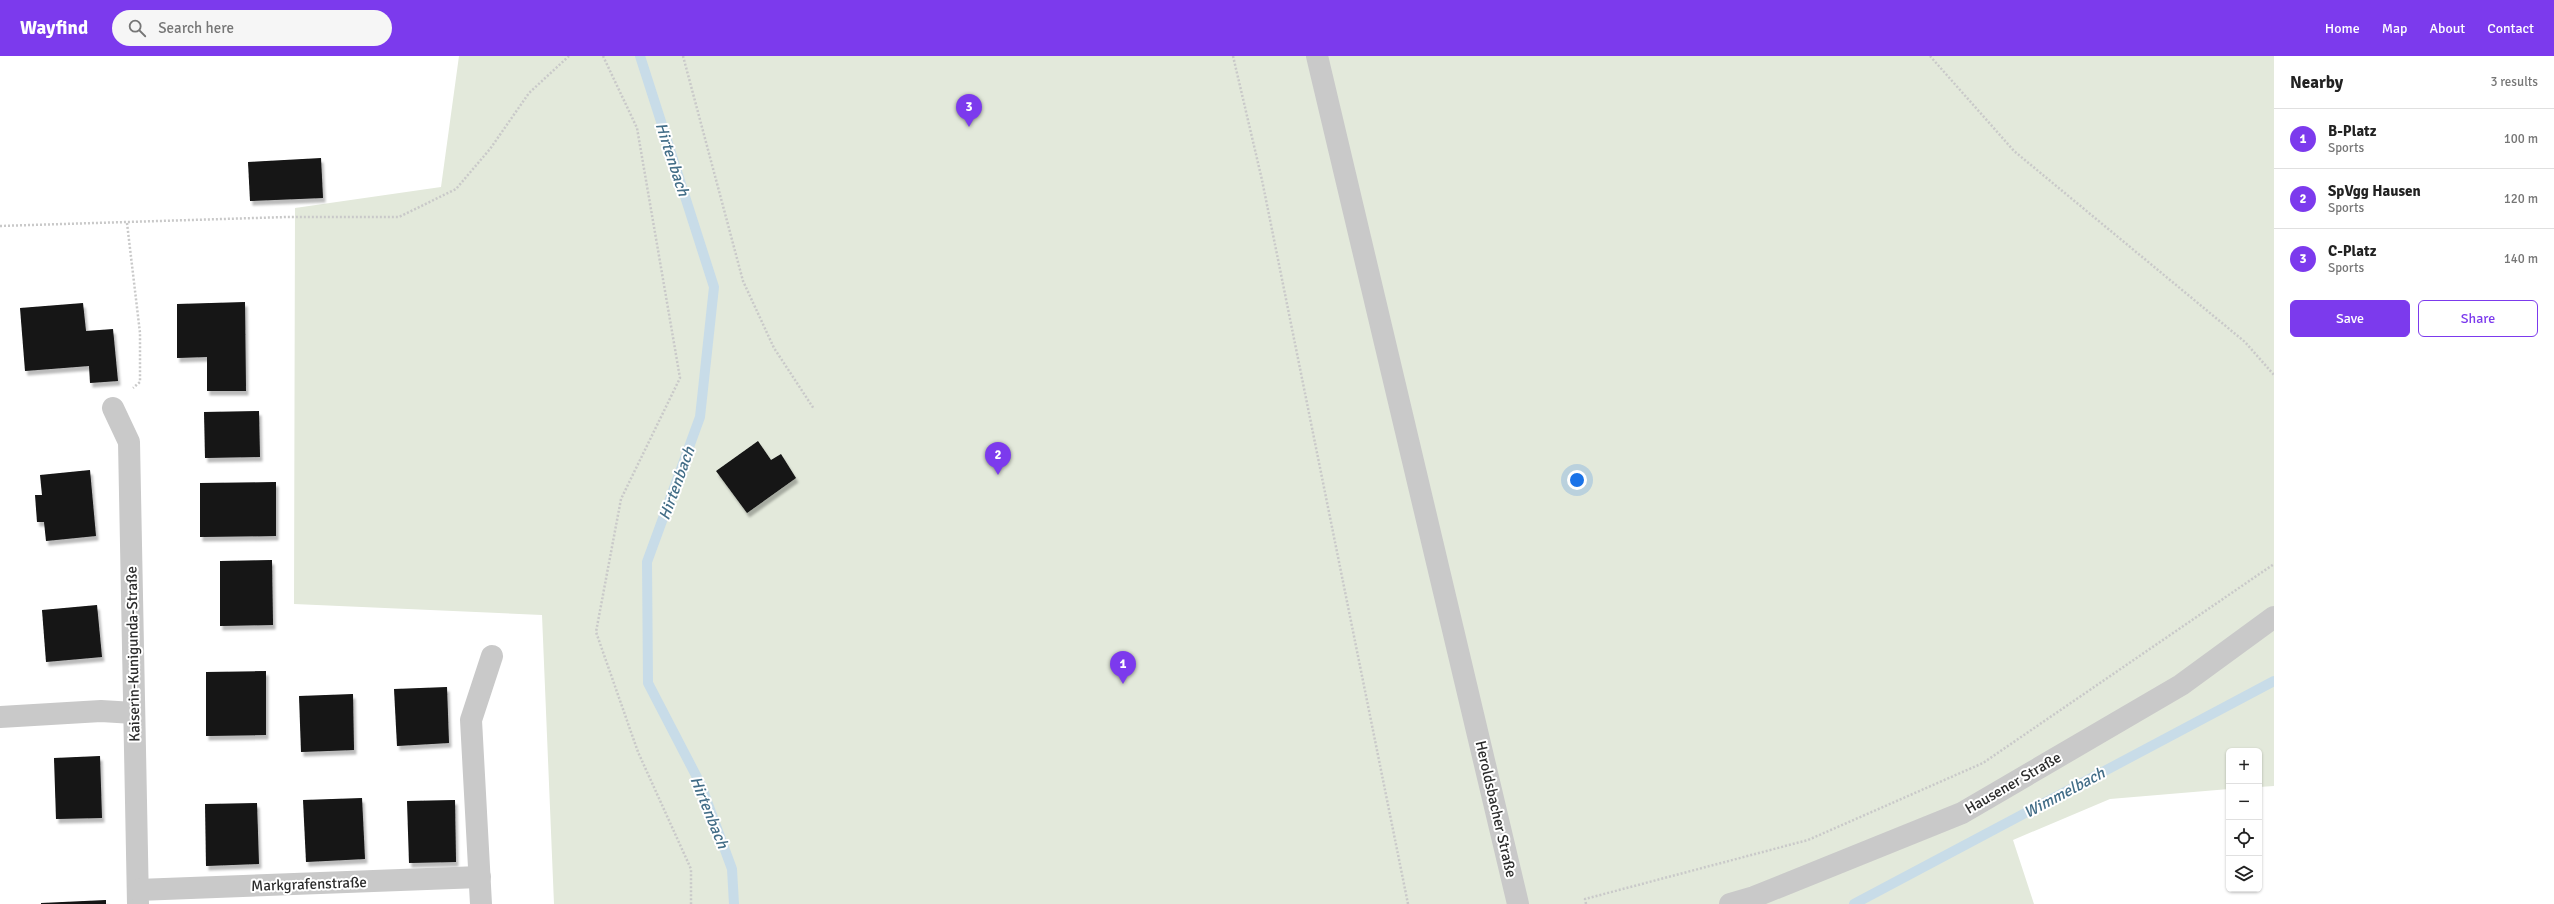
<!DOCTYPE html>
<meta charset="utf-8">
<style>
body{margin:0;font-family:Signika,sans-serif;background:#f6f6f6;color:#222}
.controls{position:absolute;right:12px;bottom:12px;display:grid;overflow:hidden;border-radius:6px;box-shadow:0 1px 3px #0004}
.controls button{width:36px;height:36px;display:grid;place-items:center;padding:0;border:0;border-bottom:1px solid #e0e0e0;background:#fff;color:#222;font:20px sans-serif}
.you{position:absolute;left:1577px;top:424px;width:14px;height:14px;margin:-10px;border:3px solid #fff;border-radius:50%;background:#1a73e8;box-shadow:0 0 0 6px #1a73e833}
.badge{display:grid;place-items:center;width:26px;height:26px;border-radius:50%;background:#7c3aed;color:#fff;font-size:13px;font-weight:700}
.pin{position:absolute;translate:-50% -33px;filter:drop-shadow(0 1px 2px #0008)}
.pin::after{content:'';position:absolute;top:21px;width:14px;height:12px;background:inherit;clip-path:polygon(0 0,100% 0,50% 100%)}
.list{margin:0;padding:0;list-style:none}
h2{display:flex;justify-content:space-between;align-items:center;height:52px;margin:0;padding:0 16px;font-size:17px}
h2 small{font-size:13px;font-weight:400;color:#767676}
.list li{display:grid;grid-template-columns:26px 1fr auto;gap:12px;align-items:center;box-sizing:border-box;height:60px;padding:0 16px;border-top:1px solid #e0e0e0}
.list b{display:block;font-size:15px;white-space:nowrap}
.list p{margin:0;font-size:13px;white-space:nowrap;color:#767676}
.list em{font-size:13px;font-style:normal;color:#767676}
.actions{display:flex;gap:8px;padding:12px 16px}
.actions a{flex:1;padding:9px 0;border:1px solid #7c3aed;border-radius:6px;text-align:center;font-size:14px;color:#7c3aed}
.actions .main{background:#7c3aed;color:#fff}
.icon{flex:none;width:22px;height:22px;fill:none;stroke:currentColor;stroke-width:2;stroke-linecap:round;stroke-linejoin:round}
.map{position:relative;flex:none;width:2274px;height:848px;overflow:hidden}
header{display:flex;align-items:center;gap:24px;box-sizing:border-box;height:56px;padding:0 20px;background:#7c3aed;color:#fff}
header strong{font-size:19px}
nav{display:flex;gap:22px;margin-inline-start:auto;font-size:14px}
.search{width:280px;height:36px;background:#f6f6f6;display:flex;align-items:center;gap:10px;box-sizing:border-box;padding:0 14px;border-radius:22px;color:#767676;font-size:15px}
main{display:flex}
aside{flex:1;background:#fff}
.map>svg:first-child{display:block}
.green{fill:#e3e9db}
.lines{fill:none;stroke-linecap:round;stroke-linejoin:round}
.stream{stroke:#c8dce8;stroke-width:10}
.building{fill:#131313;filter:url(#shadow)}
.path{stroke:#c9c9c9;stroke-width:2.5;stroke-dasharray:2 2;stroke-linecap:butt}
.minor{stroke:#c9c9c9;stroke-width:22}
.labels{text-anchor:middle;stroke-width:4;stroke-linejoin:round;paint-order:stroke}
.street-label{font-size:15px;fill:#2c2c2c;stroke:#fff}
.water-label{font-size:16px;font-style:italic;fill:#426d87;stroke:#fff}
</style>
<header>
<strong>Wayfind</strong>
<div class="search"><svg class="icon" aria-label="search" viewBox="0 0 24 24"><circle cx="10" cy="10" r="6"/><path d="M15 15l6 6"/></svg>Search here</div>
<nav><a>Home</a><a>Map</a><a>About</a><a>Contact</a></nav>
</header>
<main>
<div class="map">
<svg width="2274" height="848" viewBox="0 0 2274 848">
<defs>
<filter id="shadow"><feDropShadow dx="2.5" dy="4.5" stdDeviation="1" flood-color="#0004"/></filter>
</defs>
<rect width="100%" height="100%" fill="#fff"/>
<path class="green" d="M459,0h1815v730l-15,1v-36h-30v38l-119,10 -97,41 21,64h-1480l-12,-289 -248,-11 1,-396 146,-21z"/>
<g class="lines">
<g class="stream">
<path d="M640,0l74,231 -14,130 -53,145 1,121 53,102 31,84 2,35"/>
<path d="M1854,848l420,-223"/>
</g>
</g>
<g class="building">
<path d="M321,102l2,40 -73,3 -2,-39z"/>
<path d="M245,246l1,89h-39v-34l-30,1v-54z"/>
<path d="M83,247l3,28 27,-2 5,52 -28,2 -1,-17 -64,5 -5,-63z"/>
<path d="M259,355l1,46 -55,1 -1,-46z"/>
<path d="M758,385l13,19 10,-6 15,24 -49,35 -31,-42z"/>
<path d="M90,414l6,66 -50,5 -2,-19h-7l-2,-27h7l-2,-20z"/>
<path d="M276,426v54l-76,1v-54z"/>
<path d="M272,504l1,65 -53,1v-65z"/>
<path d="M97,549l5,52 -56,5 -4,-52z"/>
<path d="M266,615v64l-60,1v-64z"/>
<path d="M447,631l2,56 -52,3 -3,-57z"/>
<path d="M353,638l1,56 -53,2 -2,-56z"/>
<path d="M100,700l2,62 -46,1 -2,-61z"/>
<path d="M362,742l3,61 -59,3 -3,-62z"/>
<path d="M455,744l1,62 -47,1 -2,-62z"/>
<path d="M257,747l2,61 -53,2 -1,-62z"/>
<path d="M106,844v4h-65v-1z"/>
</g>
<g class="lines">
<g class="path">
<path d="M603,0l34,72 43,250 -59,121 -25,133 42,120 53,117v35"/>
<path d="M683,0l60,225 31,67 40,61"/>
<path d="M1233,0l29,124 146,724"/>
<path d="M1930,0l84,95 231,191 29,33"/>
<path d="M127,167l13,110v49l-7,6"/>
<path d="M0,170l287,-9h112l57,-28 34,-40 39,-56 40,-37"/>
<path d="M1586,848l-1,-5 223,-59 175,-77 291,-199"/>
</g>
<g class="minor">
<path d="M1317,0l201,848"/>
<path d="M113,352l16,34 9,462"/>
<path d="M0,661l101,-6 33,2"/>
<path d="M138,834l342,-13"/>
<path d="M481,848l-10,-184 21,-64"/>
<path d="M1730,848l24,-7 208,-84 219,-128 93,-68"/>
</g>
</g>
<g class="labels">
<g class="street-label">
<text transform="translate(133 598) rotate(-91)" y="5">Kaiserin-Kunigunda-Straße</text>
<text transform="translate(2013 727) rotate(-30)" y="5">Hausener Straße</text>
<text transform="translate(1496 753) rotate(77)" y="5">Heroldsbacher Straße</text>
<text transform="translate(309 828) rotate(-2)" y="5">Markgrafenstraße</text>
</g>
<g class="water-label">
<text transform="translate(673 103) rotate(72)" y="6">Hirtenbach</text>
<text transform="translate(676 427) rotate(-70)" y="6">Hirtenbach</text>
<text transform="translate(2064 736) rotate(-28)" y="6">Wimmelbach</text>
<text transform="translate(710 756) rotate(68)" y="6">Hirtenbach</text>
</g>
</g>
</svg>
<div class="controls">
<button>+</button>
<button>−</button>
<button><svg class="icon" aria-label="locate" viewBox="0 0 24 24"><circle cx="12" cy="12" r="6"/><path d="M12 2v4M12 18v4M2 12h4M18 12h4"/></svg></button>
<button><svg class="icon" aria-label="layers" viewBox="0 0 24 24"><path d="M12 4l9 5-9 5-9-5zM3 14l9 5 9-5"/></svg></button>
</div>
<div class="you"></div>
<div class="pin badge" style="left:1123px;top:628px">1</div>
<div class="pin badge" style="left:998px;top:419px">2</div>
<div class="pin badge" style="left:969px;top:71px">3</div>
</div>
<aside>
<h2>Nearby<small>3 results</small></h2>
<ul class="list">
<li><span class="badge">1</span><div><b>B-Platz</b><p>Sports</p></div><em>100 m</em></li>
<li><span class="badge">2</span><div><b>SpVgg Hausen</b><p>Sports</p></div><em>120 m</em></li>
<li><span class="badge">3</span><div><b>C-Platz</b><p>Sports</p></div><em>140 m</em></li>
</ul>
<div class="actions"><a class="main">Save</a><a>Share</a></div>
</aside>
</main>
